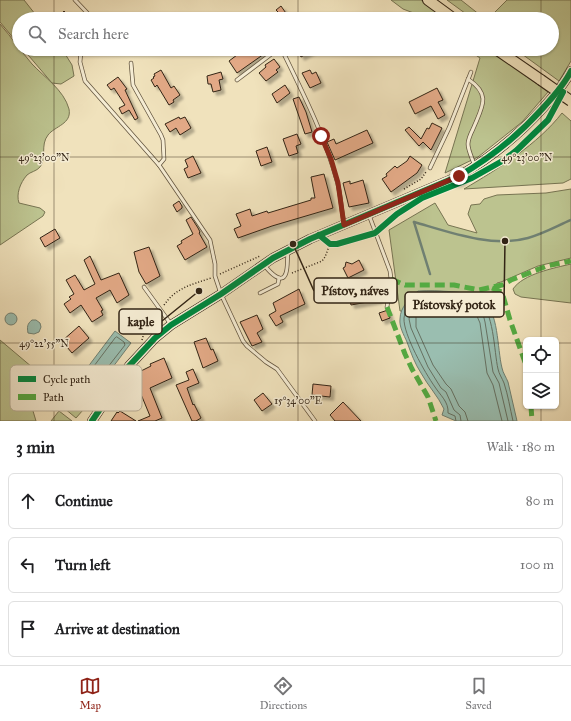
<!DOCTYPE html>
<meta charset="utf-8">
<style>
body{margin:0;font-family:"IM FELL Great Primer",serif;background:#f6f6f6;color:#202124}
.controls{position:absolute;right:12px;bottom:12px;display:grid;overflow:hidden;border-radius:6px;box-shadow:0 1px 3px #0004}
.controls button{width:36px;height:36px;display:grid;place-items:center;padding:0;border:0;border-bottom:1px solid #e0e0e0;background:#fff;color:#202124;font:20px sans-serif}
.stop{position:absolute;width:12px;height:12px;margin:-9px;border:3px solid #8f2418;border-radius:50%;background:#fff}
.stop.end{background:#8f2418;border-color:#fff;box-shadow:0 1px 4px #0008}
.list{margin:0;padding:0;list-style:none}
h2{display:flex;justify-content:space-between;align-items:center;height:52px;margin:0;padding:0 16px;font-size:17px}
h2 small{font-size:13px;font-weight:400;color:#757577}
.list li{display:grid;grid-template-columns:26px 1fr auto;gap:12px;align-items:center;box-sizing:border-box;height:56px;margin:0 8px 8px;padding:0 8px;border:1px solid #e0e0e0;border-radius:6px}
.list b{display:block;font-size:15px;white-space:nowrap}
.list em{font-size:13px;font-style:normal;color:#757577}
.icon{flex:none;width:22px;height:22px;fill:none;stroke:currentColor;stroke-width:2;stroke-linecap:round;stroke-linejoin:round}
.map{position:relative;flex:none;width:571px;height:421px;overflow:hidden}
.search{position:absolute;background:#fff;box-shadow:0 1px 3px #0004;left:12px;right:12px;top:12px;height:44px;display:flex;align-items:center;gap:10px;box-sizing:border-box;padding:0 14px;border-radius:22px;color:#757577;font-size:15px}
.sheet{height:244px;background:#fff}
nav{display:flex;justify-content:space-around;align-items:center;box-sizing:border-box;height:56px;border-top:1px solid #e0e0e0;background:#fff;font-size:11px;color:#757577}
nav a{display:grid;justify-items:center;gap:2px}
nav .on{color:#8f2418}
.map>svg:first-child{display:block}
.green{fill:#bcc38f;stroke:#777452}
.water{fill:#9abeb0;stroke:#708072}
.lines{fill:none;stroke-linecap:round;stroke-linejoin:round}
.shore{stroke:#667162;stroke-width:1}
.stream{stroke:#708072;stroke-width:2.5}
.building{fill:#e2a986;stroke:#322415;filter:url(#shadow)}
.lane-casing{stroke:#62543f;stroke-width:4.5}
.secondary-casing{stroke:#322415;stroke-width:10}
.primary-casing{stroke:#322415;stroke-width:12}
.path{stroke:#322415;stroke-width:1.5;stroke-dasharray:1 2;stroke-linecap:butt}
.lane{stroke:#f5ecd3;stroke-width:3}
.secondary{stroke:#f5ecd3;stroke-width:9}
.primary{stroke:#f0e2bc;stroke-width:10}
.primary-bridge-casing{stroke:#322415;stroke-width:12;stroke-linecap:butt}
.primary-bridge{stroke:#f0e2bc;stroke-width:10}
.quiet{stroke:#54aa42;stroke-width:5;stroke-dasharray:10 5;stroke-linecap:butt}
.cycleway-casing{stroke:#f5ecd3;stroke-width:8}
.cycleway{stroke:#00873e;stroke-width:6}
.route{stroke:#8f2418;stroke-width:5}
.ticks{fill:none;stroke:#322415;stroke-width:1;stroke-opacity:0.45}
.key{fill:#f5ecd3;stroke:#bab09a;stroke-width:1}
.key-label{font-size:11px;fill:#322415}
.ticks-label{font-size:10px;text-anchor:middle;fill:#322415;stroke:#f5ecd3;stroke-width:3;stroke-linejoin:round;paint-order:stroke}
.leader{fill:none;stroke:#322415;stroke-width:1.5}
.callout-dot{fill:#322415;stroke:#f5ecd3;stroke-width:1.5}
.callout{fill:#f5ecd3;stroke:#322415;stroke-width:1.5}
.callout-label{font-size:13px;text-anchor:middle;font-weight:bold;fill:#322415}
</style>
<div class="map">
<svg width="571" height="421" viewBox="0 0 571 421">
<defs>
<filter id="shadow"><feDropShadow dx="3.5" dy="3.5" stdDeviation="1" flood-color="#0004"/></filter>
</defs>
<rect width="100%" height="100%" fill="#f0e2bc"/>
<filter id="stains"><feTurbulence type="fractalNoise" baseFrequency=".005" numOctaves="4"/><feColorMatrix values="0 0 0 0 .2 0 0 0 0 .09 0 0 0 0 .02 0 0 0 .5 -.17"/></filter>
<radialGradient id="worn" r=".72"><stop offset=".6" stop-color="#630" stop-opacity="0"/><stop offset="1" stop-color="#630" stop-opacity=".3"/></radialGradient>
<g class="green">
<path d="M0,0h24l15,19h-20v26l-19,-23z"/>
<path d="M391,0h30l26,19h-22l-6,-4 -16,-6z"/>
<path d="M447,0h14l24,19h-12z"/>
<path d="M507,0h64v61l-12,20 -44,-32h37v-30h-64z"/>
<path d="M0,24c12,14 21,27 32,40 12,13 32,26 37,45 3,15 -14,17 -21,26 -8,10 -1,23 -8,32 -3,4 -10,5 -13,8 -7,8 -11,19 -8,28l21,5 5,4 -2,4 -43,29z"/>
<path d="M23,49h39l10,16 2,11 -13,8 -9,-1z"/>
<path d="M467,49h22l59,43 -26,30 -44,35 -33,16 35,-115z"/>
<path d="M562,113l9,8v58l-8,4 -99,6c34,-20 74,-45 98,-76z"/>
<path d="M571,189v69l-33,8 -37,16 -4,1 -1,8 -12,3 -3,4c-11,-4 -54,-10 -63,-6 -8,3 -12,12 -16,19h-2l-11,-81 46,-27 13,22 29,8 -9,-19 3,-9 9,-1 4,-5 13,-4 49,-2z"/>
<path d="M571,264v39l-50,-6 -6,-3 -2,-5c10,-15 41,-21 58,-25z"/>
<path d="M0,340l45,38 -1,10 -9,13 -2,10 3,10h-36z"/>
<path d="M73,382l23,16 -4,4h-2l-14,16 -18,-15 1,-3z"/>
<path d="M59,411l13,10h-21z"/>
</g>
<g class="water">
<path d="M418,291c15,0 52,-1 64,8 17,12 15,49 20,69 1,5 4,9 6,14 3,13 6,26 9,39h-61l-14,-6 2,-6c-6,-13 -16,-23 -23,-36 -6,-9 -10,-20 -14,-31 -3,-7 -8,-15 -7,-23 0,-12 10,-21 18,-28z"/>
<circle cx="11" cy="319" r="6"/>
<path d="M32,320h4l4,3 1,4 -2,5 -5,2 -6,-1c-1,-6 -1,-9 4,-13z"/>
<path d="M115,331l16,12 -34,45 -16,-12z"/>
</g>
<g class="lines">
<g class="shore">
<path d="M117,337l7,5 1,3 -28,36 -2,1 -7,-6v-2l27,-36z"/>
<path d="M456,421l-1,-5 -7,-3c1,-11 -8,-18 -13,-26 -10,-14 -32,-53 -31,-69 1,-12 12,-23 23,-23 15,0 39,0 51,6 16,8 16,51 20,68 1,5 4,9 6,14 4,12 6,25 9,38"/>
<path d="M461,421l-1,-6 -6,-5 -8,-18 -5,-4 -13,-21 -17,-39 -2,-9 1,-4 6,-11 6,-4 30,1 16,2 8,3 6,4 3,12 8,50 6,11 9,38"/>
<path d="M468,421l-3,-9 -6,-6 -8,-17 -5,-5 -13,-19 -17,-38v-10l7,-11 29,1 15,2 6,2 3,3 4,9 7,50 6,12 9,36"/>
</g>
<g class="stream">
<path d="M414,222c35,10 78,26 114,16 15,-4 29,-12 43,-18"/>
<path d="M414,222l16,52"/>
</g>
</g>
<g class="building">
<path d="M281,6l9,13h-15l-2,-4 5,-3 -2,-2z"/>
<path d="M64,11l8,8h-16z"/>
<path d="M245,49h16l3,5 -27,19 -8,-12z"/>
<path d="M297,49h18l-14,8z"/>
<path d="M274,59l6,8 -4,3 2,2 -12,9 -7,-8 7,-6 -1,-2z"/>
<path d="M161,70l10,18 3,-2 6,9 -7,5 1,2 -5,3 -12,-20 -2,2 -4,-7 3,-2 -1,-1 2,-1 -1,-2z"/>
<path d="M310,70l2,4 4,-2 5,11 -11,5 -8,-15z"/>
<path d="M221,72l2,7 -4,1 2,10 -8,2 -2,-8h-3l-1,-8z"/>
<path d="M118,77l9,12 -2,1 13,28 -3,2 -6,-10 -7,4 -3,-6 6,-3 -11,-17 -3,2 -4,-5z"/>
<path d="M285,85l5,8 -13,10 -5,-9z"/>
<path d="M437,88l6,12 -5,2 7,13 -7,4 -7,-13 -16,8 -6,-12z"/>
<path d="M299,97l7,15 6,20 -7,2 -12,-35z"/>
<path d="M179,117l1,2 5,-2 6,11 -11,7 -4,-7 -6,4 -5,-8z"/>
<path d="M432,123l10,5 -11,22 -8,-8 -4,4 -14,-16 4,-3 12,12 6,-11 2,1z"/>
<path d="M367,130l6,13 -38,17 -8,-18 7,-3 2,5z"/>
<path d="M297,134l4,10 -5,2 2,7 -9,3 -6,-17z"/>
<path d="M267,147l5,15 -11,4 -5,-15z"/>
<path d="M193,156l8,17 -13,5 -4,-9 4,-2 -3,-7z"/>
<path d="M410,156l12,9 -5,8 -26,19 -9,-13 5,-3 -1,-2 9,-8 2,2 10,-7z"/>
<path d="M324,174l9,34 -61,18 -34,12 -4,-9 7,-3 -5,-12 14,-5 2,7 15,-5 1,2 43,-13v-2h4l-4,-21z"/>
<path d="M363,180l6,23 -20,4 -6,-24 7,-2v3z"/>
<path d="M179,201l3,5v2l-5,4 -4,-7z"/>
<path d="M191,217l7,11 2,4 -1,1 8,14 -22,13 -8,-14 5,-3 -1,-2 12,-7 -7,-14z"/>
<path d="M55,229l5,9 -15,9 -5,-9z"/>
<path d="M149,247l11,29 -14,8 -7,-12 -5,-20z"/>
<path d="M90,256l11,24 18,-7 10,22 -12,8 -7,-13 -14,8 7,12 -2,1 2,4 -11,7 -11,-17 -11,8 -6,-9 7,-5 -2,-2 5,-3 -8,-14 9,-5 9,15 11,-6 -11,-24z"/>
<path d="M359,260l5,10 -16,8 -5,-10 2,-1 1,-5 6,2z"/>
<path d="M299,289l6,15 -25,12 3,6 -7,4 -7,-11 7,-4 -3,-8z"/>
<path d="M377,292l2,8 -28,5 -2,-8z"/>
<path d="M388,310l2,8 -8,3 -3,-8z"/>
<path d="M257,315l6,14 -6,4 5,9 -10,4 -12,-24z"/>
<path d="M79,326l10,12 -17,15 -10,-12z"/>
<path d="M206,338l5,12 2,-1 5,12 -15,7 -9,-26z"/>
<path d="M164,358l8,20 -22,10 12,30 -7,3h-17l12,-5 -17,-41 18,-9 -1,-2z"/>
<path d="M193,369l6,14 -12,5 6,17 1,-1 7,14 -5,3h-4l-16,-36 13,-5 -3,-8z"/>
<path d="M313,384l18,2 -1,11 -18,-2z"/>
<path d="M263,393l9,11 -10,7 -8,-11z"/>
<path d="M343,402l18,19h-26l-5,-6z"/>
<path d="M120,411l16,10h-25l6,-9 1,1z"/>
</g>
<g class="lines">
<g class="lane-casing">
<g id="lane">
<path d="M75,0l18,19"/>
<path d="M84,49l-3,2 -1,11 5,19 74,84 51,75 5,24v12l6,18 22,47 4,5 19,16 11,7 38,52"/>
<path d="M131,63l2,22 28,50 2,5 1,19 -5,6"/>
<path d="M468,79c24,16 14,28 5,50 -2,4 -5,10 -5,15 0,6 4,14 6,20"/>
<path d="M237,80l37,-28 6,-1 4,3c20,41 41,83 53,127 4,14 4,28 7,42"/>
<path d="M430,168l19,-40 22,-56"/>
<path d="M369,215l21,56 1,8 -4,28"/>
<path d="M265,266c4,5 17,20 21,7 2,-6 1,-14 2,-20"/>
<path d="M144,287l26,36"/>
<path d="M260,293l18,-9 1,-6"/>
</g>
</g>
<g class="secondary-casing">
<path id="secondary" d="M92,421l37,-55 26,-28 16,-13 50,-31 52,-36 37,-19 149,-63c33,-19 58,-39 84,-68 10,-11 21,-23 28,-37"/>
</g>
<g class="primary-casing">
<g id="primary">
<path d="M428,0l26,19"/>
<path d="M496,49l45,31"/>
</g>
</g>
<g class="path">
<path d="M404,189l17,-10 5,-7"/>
<path d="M292,273l30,-12 3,-4 5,-13"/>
<path d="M220,274l40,-18"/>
<path d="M164,305c13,-18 27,-20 47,-27"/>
<path d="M142,340l2,-7 13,-18"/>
</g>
<use href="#lane" class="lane"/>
<use href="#secondary" class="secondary"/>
<use href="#primary" class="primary"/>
<g class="primary-bridge-casing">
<path id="primary-bridge" d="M541,80l30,21"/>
</g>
<use href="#primary-bridge" class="primary-bridge"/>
<g class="quiet">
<path d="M391,279l14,6h49l25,5 23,-5 9,-5 36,-14 24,-5"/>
<path d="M492,288l10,4 8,28 16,45"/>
<path d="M387,307l18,47 7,15 16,28 8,24"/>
<path d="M531,406l1,15"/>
</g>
<g class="cycleway-casing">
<g id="cycleway">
<path d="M319,235l11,9h7l38,-11 22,-19 25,-16 50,-20 32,-18 13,-10 31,-30 15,-28"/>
<path d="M92,421l37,-55 26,-28 16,-13 50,-31 52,-36 37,-19 149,-63c33,-19 58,-39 84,-68 10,-11 21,-23 28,-37"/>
</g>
</g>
<use href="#cycleway" class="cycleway"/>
</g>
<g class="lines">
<path class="route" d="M321,136l10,23 7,24 6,42 115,-49"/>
</g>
<path class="ticks" d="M54,0v19M298,0v19M541,0v19M54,49v372M298,49v372M541,49v291M0,157h571M0,343h526M556,343h15M541,406v15"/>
<rect x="10" y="365" width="132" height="46" rx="6" class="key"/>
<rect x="18" y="376" width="18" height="6" fill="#00873e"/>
<rect x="18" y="394" width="18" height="6" fill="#54aa42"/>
<g class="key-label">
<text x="43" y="383">Cycle path</text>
<text x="43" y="401">Path</text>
</g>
<g class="ticks-label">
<text x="44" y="161">49°23'00"N</text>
<text x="527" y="161">49°23'00"N</text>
<text x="44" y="347">49°22'55"N</text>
<text x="298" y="404">15°34'00"E</text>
</g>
<path class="leader" d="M293 244L314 291M505 241L504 304M199 291L162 321"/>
<g class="callout-dot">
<circle cx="293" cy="244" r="4"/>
<circle cx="505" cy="241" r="4"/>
<circle cx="199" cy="291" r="4"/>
</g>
<g class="callout">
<rect x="314" y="278" width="83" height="25" rx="4"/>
<rect x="405" y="292" width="99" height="25" rx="4"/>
<rect x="119" y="309" width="43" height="25" rx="4"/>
</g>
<g class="callout-label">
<text x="355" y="295">Pístov, náves</text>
<text x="454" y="309">Pístovský potok</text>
<text x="141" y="326">kaple</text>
</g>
<rect width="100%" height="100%" filter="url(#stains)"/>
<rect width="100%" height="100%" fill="url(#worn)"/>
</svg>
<div class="controls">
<button><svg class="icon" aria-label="locate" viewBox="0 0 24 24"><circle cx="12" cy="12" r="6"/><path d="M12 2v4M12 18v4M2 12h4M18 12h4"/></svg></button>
<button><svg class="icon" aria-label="layers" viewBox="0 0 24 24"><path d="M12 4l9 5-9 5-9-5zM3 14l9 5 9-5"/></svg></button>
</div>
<div class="stop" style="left:321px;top:136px"></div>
<div class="stop end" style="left:459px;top:176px"></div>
<div class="search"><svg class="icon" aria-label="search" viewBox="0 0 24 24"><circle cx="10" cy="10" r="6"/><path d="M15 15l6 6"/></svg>Search here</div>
</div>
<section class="sheet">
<h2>3 min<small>Walk · 180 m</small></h2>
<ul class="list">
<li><svg class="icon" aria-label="ahead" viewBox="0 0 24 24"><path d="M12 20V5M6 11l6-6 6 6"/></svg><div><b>Continue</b></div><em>80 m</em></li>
<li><svg class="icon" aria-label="left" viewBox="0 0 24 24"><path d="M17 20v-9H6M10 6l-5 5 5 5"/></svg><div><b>Turn left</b></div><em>100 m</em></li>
<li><svg class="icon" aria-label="arrive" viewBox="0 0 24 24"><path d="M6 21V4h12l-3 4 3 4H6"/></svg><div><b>Arrive at destination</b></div></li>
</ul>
</section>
<nav>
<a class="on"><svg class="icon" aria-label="map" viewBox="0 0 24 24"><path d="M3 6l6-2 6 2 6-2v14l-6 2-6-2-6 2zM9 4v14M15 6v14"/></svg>Map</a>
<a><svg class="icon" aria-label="directions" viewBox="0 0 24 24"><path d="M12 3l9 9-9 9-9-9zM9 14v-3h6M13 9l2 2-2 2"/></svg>Directions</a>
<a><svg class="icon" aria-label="saved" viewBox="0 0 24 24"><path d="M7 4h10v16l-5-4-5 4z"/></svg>Saved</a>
</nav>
